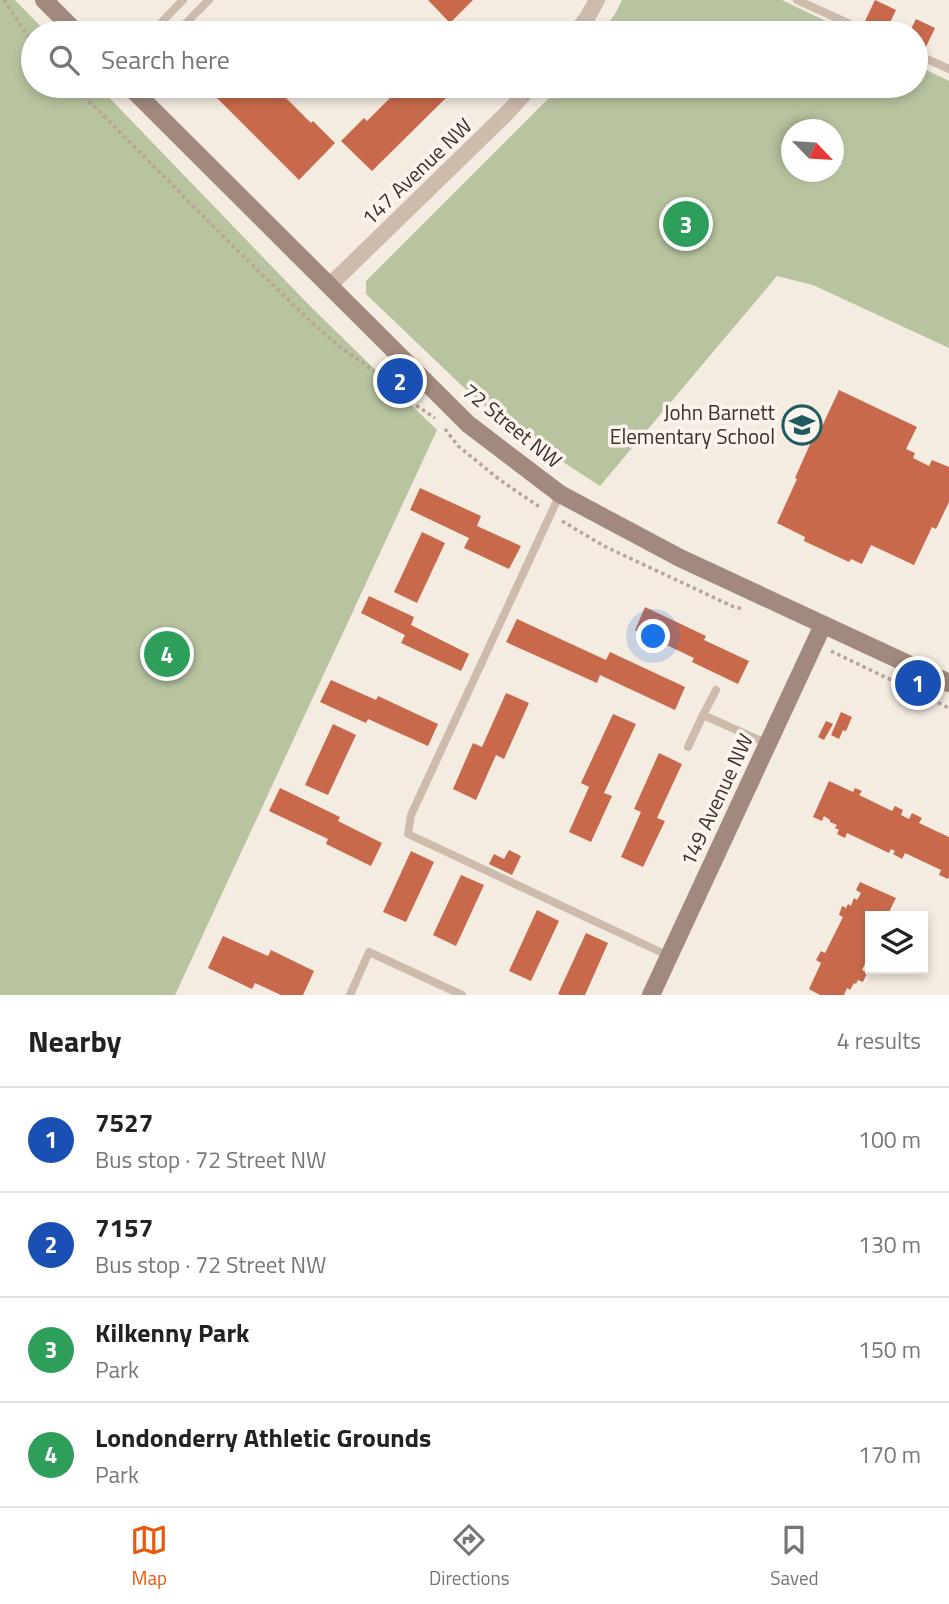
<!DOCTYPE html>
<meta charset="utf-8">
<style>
body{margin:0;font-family:"Titillium Web",sans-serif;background:#f2f2f2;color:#222}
.controls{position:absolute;right:21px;bottom:21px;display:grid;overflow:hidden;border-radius:0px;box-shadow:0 4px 10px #0003}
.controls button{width:63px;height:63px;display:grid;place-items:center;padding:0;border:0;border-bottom:2px solid #e0e0e0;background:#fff;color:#222;font:35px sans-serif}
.compass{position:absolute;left:781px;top:119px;width:63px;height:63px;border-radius:50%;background:#fff;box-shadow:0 4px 10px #0003;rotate:115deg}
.you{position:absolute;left:654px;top:637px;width:24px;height:24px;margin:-18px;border:5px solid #fff;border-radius:50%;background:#1a73e8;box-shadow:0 0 0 10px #1a73e833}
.badge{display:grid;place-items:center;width:46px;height:46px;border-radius:50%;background:#ea580c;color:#fff;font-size:23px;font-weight:700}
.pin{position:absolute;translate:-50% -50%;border:4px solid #fff;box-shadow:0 2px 7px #0006}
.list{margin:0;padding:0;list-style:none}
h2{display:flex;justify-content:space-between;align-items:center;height:91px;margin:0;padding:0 28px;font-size:30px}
h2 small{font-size:23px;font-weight:400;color:#767676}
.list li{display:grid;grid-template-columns:46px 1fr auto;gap:21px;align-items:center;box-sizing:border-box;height:105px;padding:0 28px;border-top:2px solid #e0e0e0}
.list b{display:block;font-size:26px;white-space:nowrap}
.list p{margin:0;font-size:23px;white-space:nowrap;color:#767676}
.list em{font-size:23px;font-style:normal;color:#767676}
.icon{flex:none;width:38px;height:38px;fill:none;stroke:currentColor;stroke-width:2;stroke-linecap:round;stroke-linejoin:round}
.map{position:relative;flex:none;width:949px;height:995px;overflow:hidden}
.search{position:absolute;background:#fff;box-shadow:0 4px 10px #0003;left:21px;right:21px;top:21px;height:77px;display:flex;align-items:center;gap:18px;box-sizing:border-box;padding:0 24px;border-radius:38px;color:#767676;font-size:26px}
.sheet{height:511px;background:#fff}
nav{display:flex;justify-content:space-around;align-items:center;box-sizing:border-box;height:98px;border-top:2px solid #e0e0e0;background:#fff;font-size:19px;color:#767676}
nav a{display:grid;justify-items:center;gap:4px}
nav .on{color:#ea580c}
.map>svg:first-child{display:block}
.green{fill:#b8c4a0;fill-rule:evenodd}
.building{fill:#c8694b}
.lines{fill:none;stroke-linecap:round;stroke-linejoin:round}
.path{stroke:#b9a596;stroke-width:3.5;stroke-dasharray:3.5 3.5;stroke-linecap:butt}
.lane{stroke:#cdbbac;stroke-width:8}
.street{stroke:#cdbbac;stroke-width:16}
.secondary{stroke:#a18a7d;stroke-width:18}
.labels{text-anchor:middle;stroke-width:7;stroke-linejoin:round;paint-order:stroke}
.street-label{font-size:21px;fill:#3b302b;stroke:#fbf5ee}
.poi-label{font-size:21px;fill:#3b302b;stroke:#fbf5ee;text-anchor:end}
</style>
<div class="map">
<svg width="949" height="995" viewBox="0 0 949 995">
<rect width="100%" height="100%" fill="#f4ebe1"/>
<g class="green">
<path d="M0,0h15l32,33h-14v53h65l212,220 127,124 -262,565h-175z"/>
<path d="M622,0h160l69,33h-250l14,-19z"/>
<path d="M916,65l33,16v267l-136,-63 -36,-9 -177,210 -92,-60 -48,-42 -94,-90v-13l195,-195h355zM792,130h42v42h-42z"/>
</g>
<g class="building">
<path d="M428,0h45l-23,23z"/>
<path d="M875,0l21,10 -10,21 -21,-10z"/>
<path d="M916,19l19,9 -10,21 -9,-4v-12h-7z"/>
<path d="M205,86h69l37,37 2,-2 22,22 -36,37z"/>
<path d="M392,86h66l-86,85 -31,-30 23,-23 3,3 30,-30z"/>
<path d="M839,390l78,37 -11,22 9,4 -2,5 16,8 3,-6 17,7v35l-13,27 -4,-2 -18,38 -43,-20 -9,19 -11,-5 -2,3 -45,-21 1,-4 -28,-14 20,-44 -2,-1 20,-45 3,2z"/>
<path d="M420,488l61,28 -4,10 44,20 -12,23 -45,-21 5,-10 -59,-28z"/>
<path d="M422,532l23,11 -28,60 -23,-11z"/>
<path d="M369,596l45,21 -3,8 58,29 -8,17 -60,-28 4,-8 -44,-22z"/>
<path d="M645,607l61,29 -2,4 45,21 -11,23 -46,-22 2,-4 -59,-28z"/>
<path d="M517,619l89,41 4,-8 75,35 -10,23 -75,-35 -3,8 -91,-41z"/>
<path d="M331,680l45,20 2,-4 60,28 -10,22 -60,-27 -2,4 -46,-21z"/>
<path d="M506,693l23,10 -25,56 -8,-4 -20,45 -23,-11 20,-46 9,4z"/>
<path d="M841,712l11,5 -6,14 -3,-1 -4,9 -8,-4z"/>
<path d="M613,714l23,10 -32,69 8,3 -21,46 -22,-10 20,-45 -8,-4z"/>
<path d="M826,721l7,3 -9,16 -6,-3z"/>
<path d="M333,724l23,11 -28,60 -23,-10z"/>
<path d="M659,753l23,11 -25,54 8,3 -22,46 -22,-10 20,-45 -7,-3z"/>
<path d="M829,781l24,11 2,-4 7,3 -3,4 33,16 3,-5 8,4 -2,5 8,4 3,-6 10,5 -3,5 30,14v39l-1,3 -9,-4 2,-5 -36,-17 -3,6 -9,-5 2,-3 -4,-2 -2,4 -42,-20 -2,5 -8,-4 2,-4 -4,-2 2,-3 -7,-3v-2l-6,-4 -2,5 -9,-4z"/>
<path d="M280,788l60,29 -2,4 44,22 -11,23 -45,-22 2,-5 -59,-28z"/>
<path d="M509,850l12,6 -9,19 -23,-11 5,-10 10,5z"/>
<path d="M411,851l23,11 -28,60 -23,-10z"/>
<path d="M461,875l23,10 -28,61 -23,-11z"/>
<path d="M860,882l36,16 -9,18h-17v37l-8,17 5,3 -4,9 -5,-2 -2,4 -2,-1 -4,7 -3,-2 -3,7h-24l-11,-6 12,-26 -5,-3 5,-9 4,2 18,-36 -4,-2 3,-9 4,2 2,-4 3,2 3,-8 3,2 4,-7 -5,-3z"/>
<path d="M537,910l22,11 -28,60 -22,-10z"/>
<path d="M586,933l22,10 -23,52h-24l-3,-1z"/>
<path d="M223,936l45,20 3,-6 43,21 -11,24h-22l-26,-12 -3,6 -44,-21z"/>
</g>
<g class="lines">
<g class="path">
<path d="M4,0l29,44"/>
<path d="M74,86l164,165 66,64 30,27 49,36 22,20 30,20"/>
<path d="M445,429l13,17 42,34 41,28"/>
<path d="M562,521l42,25 130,61 10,2"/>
<path d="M831,651l118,57"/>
</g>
<g class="lane">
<path d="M797,0l73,33"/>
<path d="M151,33l32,-33"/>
<path d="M176,33l33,-33"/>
<path d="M916,54l33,15"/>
<path d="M560,494l-149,321 -3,19 261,122"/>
<path d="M716,690l-13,25 65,29"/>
<path d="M688,747l15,-32"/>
<path d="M350,995l19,-43 93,43"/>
</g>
<g class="street">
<path d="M575,33l12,-15 10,-18"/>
<path d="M329,286l179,-174 23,-26"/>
</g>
<g class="secondary">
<path d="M44,0l33,33"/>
<path d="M129,86l339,338 92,70 120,64 269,125"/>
<path d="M651,995l172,-370"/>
</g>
</g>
<defs>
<g id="school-ring" transform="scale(2.0125)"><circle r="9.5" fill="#fbf5ee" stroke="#1f5a5e" stroke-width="1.5"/><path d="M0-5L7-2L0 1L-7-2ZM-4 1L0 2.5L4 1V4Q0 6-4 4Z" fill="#1f5a5e"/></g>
</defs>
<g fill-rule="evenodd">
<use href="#school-ring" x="802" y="425"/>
</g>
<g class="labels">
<g class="street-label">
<text transform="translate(417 172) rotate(-44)" y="7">147 Avenue NW</text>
<text transform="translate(512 426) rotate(39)" y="7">72 Street NW</text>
<text transform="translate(717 800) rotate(-65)" y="7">149 Avenue NW</text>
</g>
<g class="poi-label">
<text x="775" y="420">John Barnett<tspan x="775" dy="24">Elementary School</tspan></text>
</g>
</g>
</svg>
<div class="controls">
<button><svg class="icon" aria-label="layers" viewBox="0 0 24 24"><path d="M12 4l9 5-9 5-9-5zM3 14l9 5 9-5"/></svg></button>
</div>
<svg class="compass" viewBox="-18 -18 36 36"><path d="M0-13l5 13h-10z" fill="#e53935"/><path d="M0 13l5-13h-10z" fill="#767676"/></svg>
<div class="you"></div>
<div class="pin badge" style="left:918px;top:683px;background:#1a4fb4">1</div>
<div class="pin badge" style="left:400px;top:381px;background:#1a4fb4">2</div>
<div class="pin badge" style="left:686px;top:224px;background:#2e9e5b">3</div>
<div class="pin badge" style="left:167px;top:654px;background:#2e9e5b">4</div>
<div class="search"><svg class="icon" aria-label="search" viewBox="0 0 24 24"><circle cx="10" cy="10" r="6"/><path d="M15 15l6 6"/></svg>Search here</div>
</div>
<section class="sheet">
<h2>Nearby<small>4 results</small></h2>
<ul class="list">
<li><span class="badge" style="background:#1a4fb4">1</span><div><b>7527</b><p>Bus stop · 72 Street NW</p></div><em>100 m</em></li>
<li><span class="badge" style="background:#1a4fb4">2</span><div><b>7157</b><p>Bus stop · 72 Street NW</p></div><em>130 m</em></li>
<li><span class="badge" style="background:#2e9e5b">3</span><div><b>Kilkenny Park</b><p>Park</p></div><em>150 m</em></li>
<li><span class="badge" style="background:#2e9e5b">4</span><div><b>Londonderry Athletic Grounds</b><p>Park</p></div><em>170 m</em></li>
</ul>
</section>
<nav>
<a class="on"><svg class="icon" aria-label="map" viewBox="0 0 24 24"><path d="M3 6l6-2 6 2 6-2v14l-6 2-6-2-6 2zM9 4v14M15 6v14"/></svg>Map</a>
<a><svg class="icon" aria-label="directions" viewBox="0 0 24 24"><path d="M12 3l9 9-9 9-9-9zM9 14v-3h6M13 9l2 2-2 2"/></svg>Directions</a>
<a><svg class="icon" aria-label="saved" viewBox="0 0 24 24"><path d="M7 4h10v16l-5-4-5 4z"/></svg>Saved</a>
</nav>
